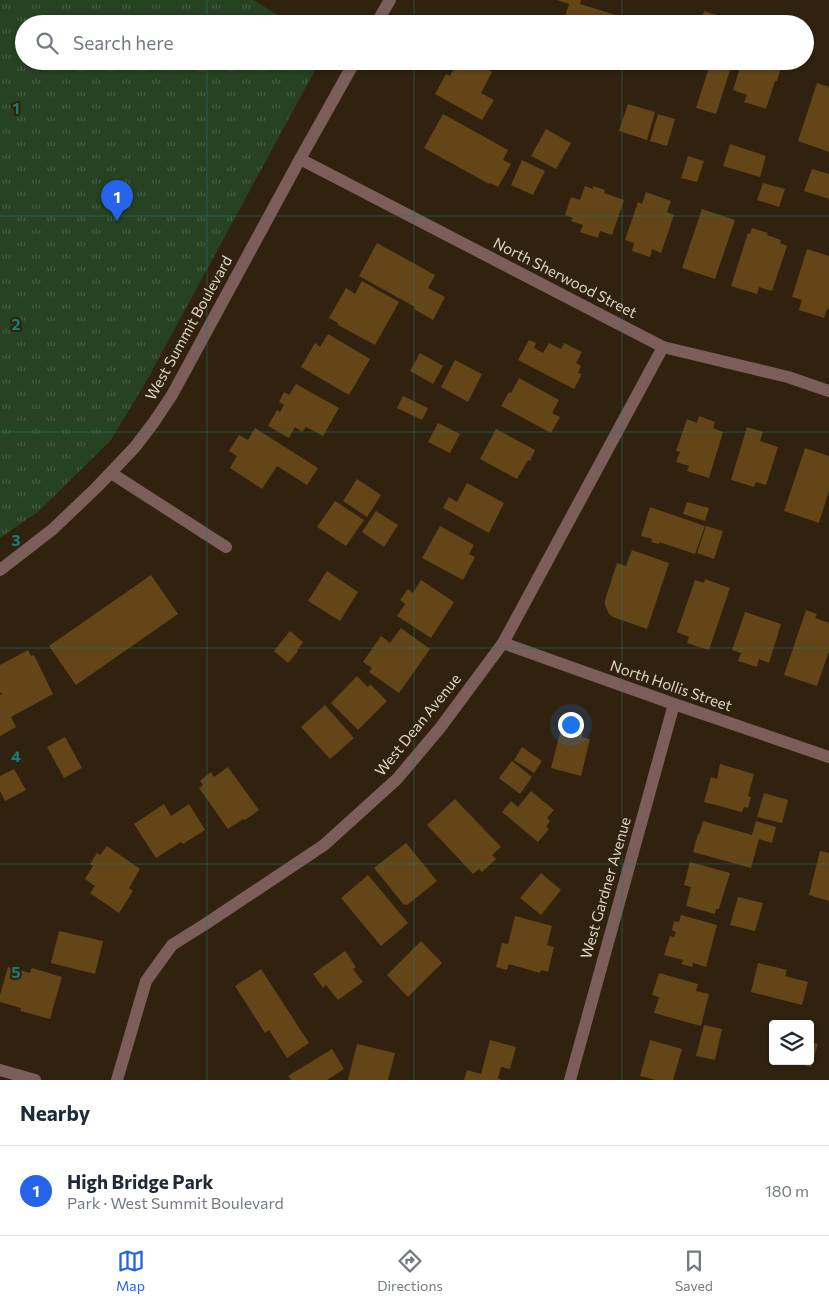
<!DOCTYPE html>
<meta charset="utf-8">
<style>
body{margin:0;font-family:Commissioner,sans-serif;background:#f2f2f3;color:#1f2937}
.controls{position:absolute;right:15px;bottom:15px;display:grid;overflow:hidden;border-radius:5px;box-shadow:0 1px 4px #0004}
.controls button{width:45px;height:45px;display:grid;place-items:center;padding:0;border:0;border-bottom:1px solid #e0e1e3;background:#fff;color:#1f2937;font:25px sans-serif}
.you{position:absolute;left:570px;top:724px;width:18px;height:18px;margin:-12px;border:4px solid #fff;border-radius:50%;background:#1a73e8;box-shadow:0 0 0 8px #1a73e833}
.badge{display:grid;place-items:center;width:32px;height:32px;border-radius:50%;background:#2563eb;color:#fff;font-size:16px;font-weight:700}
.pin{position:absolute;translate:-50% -41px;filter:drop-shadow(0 1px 2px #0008)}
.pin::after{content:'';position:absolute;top:26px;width:18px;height:15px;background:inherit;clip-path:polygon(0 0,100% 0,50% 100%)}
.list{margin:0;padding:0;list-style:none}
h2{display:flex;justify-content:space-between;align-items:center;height:65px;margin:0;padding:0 20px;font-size:21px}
h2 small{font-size:16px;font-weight:400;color:#747a83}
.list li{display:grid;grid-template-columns:32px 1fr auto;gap:15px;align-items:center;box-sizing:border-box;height:90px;padding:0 20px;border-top:1px solid #e0e1e3}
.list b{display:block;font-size:19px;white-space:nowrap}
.list p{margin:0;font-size:16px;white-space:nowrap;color:#747a83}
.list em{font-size:16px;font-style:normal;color:#747a83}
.icon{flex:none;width:28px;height:28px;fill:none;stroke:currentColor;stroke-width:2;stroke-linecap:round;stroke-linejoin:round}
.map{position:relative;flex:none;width:829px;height:1080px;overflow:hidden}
.search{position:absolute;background:#fff;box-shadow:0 1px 4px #0004;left:15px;right:15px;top:15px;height:55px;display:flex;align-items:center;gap:12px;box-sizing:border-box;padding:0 18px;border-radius:28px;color:#747a83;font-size:19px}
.sheet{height:155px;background:#fff}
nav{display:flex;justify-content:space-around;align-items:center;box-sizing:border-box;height:70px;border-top:1px solid #e0e1e3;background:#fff;font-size:14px;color:#747a83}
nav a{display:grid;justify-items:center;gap:2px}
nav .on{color:#2563eb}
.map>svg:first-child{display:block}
.park{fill:url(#park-tufts)}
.building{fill:#634518}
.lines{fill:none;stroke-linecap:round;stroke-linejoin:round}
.minor{stroke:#7b5d59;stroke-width:12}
.grid{fill:none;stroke:#197b73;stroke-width:1;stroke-opacity:0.55}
.labels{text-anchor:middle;stroke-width:4;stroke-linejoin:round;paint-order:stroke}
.street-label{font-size:15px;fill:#dfd6cb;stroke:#30220f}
.grid-label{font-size:16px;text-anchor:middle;font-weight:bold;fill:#197b73;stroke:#30220f;stroke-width:4;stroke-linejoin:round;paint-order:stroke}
</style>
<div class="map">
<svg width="829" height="1080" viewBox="0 0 829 1080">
<defs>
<pattern id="park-tufts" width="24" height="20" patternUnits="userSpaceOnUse" patternTransform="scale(1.25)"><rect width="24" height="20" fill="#264222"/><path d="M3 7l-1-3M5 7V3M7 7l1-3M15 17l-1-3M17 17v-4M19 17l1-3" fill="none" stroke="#455d41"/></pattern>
</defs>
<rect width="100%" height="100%" fill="#30220f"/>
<path class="park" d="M0,0h253l40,24h-269v37h296l-173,319 -36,60 -72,71 -39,27z"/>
<g class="building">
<path d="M557,0h24l-1,4 42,13 -3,7h-53l-3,-1 6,-19z"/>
<path d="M704,11l37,12v1h-41z"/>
<path d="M458,61h15l19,11 -11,21 13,7 -12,20 -47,-26 11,-20 4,2z"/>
<path d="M688,61h17l-3,7 -14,-5z"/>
<path d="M711,61h22l-17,53 -20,-6z"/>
<path d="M742,61h41l-6,20h-2l-9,28 -22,-7 3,-7 -14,-5z"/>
<path d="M817,83l12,4v65l-31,-11z"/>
<path d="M628,104l27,8 -8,28 -28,-9z"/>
<path d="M443,114l65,36 -5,10 8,4 -13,23 -8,-4 -1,1 -65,-36z"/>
<path d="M658,114l17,5 -8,27 -17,-5z"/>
<path d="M546,129l25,14 -15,26 -25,-13z"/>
<path d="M730,144l36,12 -6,21 -37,-11z"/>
<path d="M688,156l16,5 -7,21 -16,-4z"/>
<path d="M522,160l23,11 -12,24 -22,-10z"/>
<path d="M812,169l17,5v25l-25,-8z"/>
<path d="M763,183l22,6 -6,18 -22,-7z"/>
<path d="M585,186l8,3v-3l12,4 -1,3 20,7 -12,35 -12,-4 -2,7 -18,-6 3,-7 -12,-4 2,-3 -8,-3 6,-18 9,3z"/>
<path d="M646,192l25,9 -4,11 7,3 -13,38 -9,-4 -2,8 -18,-6 2,-8 -9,-3 13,-38 4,2z"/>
<path d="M702,209l33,11 -20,59 -33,-11z"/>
<path d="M752,228l16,5 -1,2 14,5 -1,3 7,3 -15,45 -13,-4 -2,7 -26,-8 17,-53 2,1z"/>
<path d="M377,243l58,32 -7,13 17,9 -12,23 -19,-11 1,-2 -56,-31z"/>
<path d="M807,249l22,7v53h-2l-3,9 -25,-8 3,-10 -10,-3z"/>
<path d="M362,281l37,21 -24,43 -37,-20v-2l-9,-5 17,-30 9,6z"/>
<path d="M328,334l42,25 -21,36 -48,-28 14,-24 5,4z"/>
<path d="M529,340l7,3 -2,5 9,5 6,-10 12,6 3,-6 18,9 -6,11 5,3 -3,7 4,1 -8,15 -56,-29z"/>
<path d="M420,353l23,13 -10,18 -23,-13z"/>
<path d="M455,360l27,14 -14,28 -27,-15z"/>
<path d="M519,378l40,22 -7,13 8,4 -9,16 -50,-27 8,-14 2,1z"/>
<path d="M296,384l43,24 -16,28 -17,-9 -4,5 -7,-5 -6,11 -21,-12 9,-16 3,2 4,-7 -5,-3 5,-10 5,3z"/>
<path d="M403,396l25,12 -6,12 -25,-12z"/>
<path d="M699,416l16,6 -2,6 10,4 -14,46 -22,-7 2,-5 -13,-4 4,-10 -4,-1 11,-32 10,4z"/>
<path d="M438,423l22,11 -10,19 -22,-11z"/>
<path d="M747,427l16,5 -3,9 18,6 -12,38 -10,-3 -2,5 -23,-7z"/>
<path d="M255,428l63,40 -11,17 -30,-19 -15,23 -32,-21 7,-12 -8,-5 10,-16 9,5z"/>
<path d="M496,429l39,21 -5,11 -2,-1 -11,19 -37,-20z"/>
<path d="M805,448l24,8v35l-10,32 -35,-12z"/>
<path d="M357,479l24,16 -14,22 -24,-16z"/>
<path d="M467,483l37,20 -15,30 -46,-25 6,-11 8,5z"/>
<path d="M335,501l29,19 -18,26 -29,-19z"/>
<path d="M687,502l22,6 -4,13 -22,-7z"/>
<path d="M650,507l55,19 -10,28 -36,-12v2l-8,-2 1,-3 -11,-3z"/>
<path d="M376,511l22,14 -14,22 -22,-15z"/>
<path d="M440,526l34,19 -5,9 6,3 -12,23 -41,-22z"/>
<path d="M706,526l17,5 -9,28 -17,-6z"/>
<path d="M632,550l37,13 -22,66 -34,-12 -4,-3 -4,-9v-5l12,-37 9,3z"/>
<path d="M327,571l31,21 -18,29 -32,-20z"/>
<path d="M151,575l27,39 -102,71 -27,-39z"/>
<path d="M705,579l25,9 -21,62 -22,-7 2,-6 -12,-5 18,-52 9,3z"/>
<path d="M421,580l33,22 -23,36 -34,-22 8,-12 -5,-4 8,-11 5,4z"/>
<path d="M806,610l11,4 -2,4 14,5v28l-12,35 -33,-11z"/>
<path d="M745,612l36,12 -12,39 -10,-4 -2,8 -19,-6 3,-8 -9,-3z"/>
<path d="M401,628l29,21 -31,44 -30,-21 3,-4 -9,-6 18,-26 9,7z"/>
<path d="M290,631l13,11 -6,8 1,1 -10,12 -14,-12z"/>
<path d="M28,650l3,6 3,-1 19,39 -42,23 5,10 -16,9v-41l2,-1 -2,-2v-27z"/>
<path d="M357,676l11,11 2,-3 17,17 -29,29 -27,-27z"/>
<path d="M325,705l29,33 -24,21 -29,-32z"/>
<path d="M570,730l13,3 -1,4 8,2 -9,37 -30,-8 9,-35 9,2z"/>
<path d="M65,737l17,31 -18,10 -17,-31z"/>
<path d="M522,747l20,14 -8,12 -20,-13z"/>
<path d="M512,761l20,16 -12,17 -21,-16z"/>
<path d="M720,764l34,10 -6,22 3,1 -3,11 -4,-1 -2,5 -38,-10 7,-25 6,2z"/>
<path d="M228,767l31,43 -14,10 -2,-1 -15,10 -29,-41 4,-3 -3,-4 11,-9 3,5z"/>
<path d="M14,769l12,21 -21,11 -5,-10v-15z"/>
<path d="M531,791l23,19 -7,8 3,3 -4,6 3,2 -11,13 -36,-30 9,-11 7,6z"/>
<path d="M764,793l24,7 -6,23 -25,-6z"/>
<path d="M455,799l46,48 -9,8 4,4 -14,13 -3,-3 -6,5 -46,-49z"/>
<path d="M164,804l7,12 18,-12 16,26 -22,14 -2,-2 -25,16 -22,-34z"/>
<path d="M703,821l49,14 4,-14 20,6 -4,16 -13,-4 -8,29 -58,-16 5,-18h1z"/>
<path d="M406,843l31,38 -30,24 -1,-1 -2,1 -30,-37z"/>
<path d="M107,846l33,23 -11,19 4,3 -14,22 -29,-20 5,-7 -10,-7 8,-13 -3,-2 7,-11 3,2z"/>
<path d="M820,851l9,2v48l-20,-6z"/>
<path d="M690,862l40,11 -11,36h-3l-1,5 -29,-8 5,-19 -7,-2z"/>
<path d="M541,873l20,17 -20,25 -21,-17z"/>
<path d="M368,875l40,48 -27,23 -40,-48z"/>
<path d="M738,897l25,6 -8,28 -25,-6z"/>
<path d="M681,915l36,10 -11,42 -13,-4 -1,4 -11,-3 2,-4 -19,-5 6,-19 4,1 2,-5 -4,-2 2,-9 5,1z"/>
<path d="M515,916l37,10 -5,19 7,2 -6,25 -7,-2 -1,3 -31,-9 -2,6 -11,-3 6,-24 6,1z"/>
<path d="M59,931l44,10 -8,33 -44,-11z"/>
<path d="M421,941l21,22 -34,34 -21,-22z"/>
<path d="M345,951l11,16 -3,2 10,13 -25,18 -12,-15 -3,3 -10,-14z"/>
<path d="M758,963l29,7 -2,6 23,6 -6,23 -51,-13z"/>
<path d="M8,967l22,6 2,-5 30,9 -12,42 -30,-8 1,-3 -21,-6v-7z"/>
<path d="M261,969l48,74 -22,15 -18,-28 -4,3 -30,-47z"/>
<path d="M659,973l39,11 -2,7 13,3 -8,32 -47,-13 5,-16 -7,-2z"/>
<path d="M704,1025l18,4 -7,31 -19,-4z"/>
<path d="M490,1040l26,7 -6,22 -9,-2 -3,11 3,2h-37l3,-10 14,4z"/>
<path d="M650,1040l32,9 -9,31h-17l-16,-4z"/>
<path d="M810,1042l8,2 -7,23 -19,-5 18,-1z"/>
<path d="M357,1044l38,9 -7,27h-40z"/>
<path d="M332,1049l12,20 -17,11h-36l-3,-4z"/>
</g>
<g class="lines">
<g class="minor">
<path d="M376,24l14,-24"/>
<path d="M300,159l363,188 125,30 41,14"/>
<path d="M111,473l115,74"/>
<path d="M0,570l53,-41 43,-41 39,-41 19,-25 18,-27 128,-236 55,-98"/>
<path d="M503,643l171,61 155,53"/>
<path d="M0,1070l35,10"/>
<path d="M117,1080l29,-99 26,-36 35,-22 117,-78 73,-66 43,-51 63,-85 160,-296"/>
<path d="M570,1080l104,-376"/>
</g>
</g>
<path class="grid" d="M207,0v24M414,0v24M622,0v24M207,61v1019M414,61v1019M622,61v1019M0,216h829M0,432h829M0,648h829M0,864h829"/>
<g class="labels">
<g class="street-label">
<text transform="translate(565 278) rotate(27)" y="5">North Sherwood Street</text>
<text transform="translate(189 328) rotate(-61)" y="5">West Summit Boulevard</text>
<text transform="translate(671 686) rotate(19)" y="5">North Hollis Street</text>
<text transform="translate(418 725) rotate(-51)" y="5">West Dean Avenue</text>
<text transform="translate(606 888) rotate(-74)" y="5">West Gardner Avenue</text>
</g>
</g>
<g class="grid-label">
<text x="16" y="114">1</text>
<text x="16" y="330">2</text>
<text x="16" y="546">3</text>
<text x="16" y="762">4</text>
<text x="16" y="978">5</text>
</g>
</svg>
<div class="controls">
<button><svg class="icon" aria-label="layers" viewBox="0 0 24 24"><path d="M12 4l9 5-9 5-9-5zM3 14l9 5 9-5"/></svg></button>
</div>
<div class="you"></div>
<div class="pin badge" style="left:117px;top:221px">1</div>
<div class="search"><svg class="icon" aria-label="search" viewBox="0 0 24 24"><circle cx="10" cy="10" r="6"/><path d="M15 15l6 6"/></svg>Search here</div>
</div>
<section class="sheet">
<h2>Nearby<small></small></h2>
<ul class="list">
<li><span class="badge">1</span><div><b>High Bridge Park</b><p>Park · West Summit Boulevard</p></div><em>180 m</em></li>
</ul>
</section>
<nav>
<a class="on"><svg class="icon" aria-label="map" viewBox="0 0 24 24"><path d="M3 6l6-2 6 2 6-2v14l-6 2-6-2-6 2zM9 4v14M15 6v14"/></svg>Map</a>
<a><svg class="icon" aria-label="directions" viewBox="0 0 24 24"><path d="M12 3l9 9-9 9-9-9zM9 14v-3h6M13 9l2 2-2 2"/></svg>Directions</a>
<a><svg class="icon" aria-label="saved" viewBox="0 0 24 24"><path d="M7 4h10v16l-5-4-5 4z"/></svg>Saved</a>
</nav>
